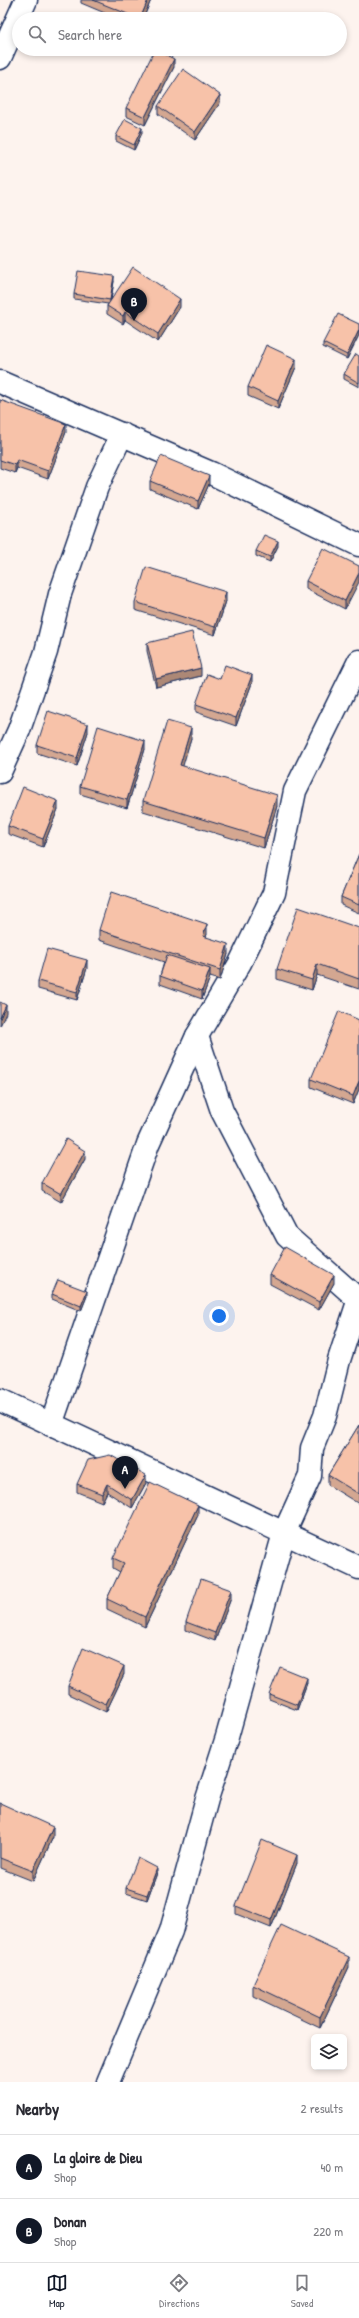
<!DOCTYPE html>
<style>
body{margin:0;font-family:"Patrick Hand",sans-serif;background:#f2f2f3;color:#2b2b33}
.controls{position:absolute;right:12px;bottom:12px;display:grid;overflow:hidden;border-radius:6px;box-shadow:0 2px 6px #0003}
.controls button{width:36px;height:36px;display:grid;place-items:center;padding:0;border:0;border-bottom:1px solid #e1e1e2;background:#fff;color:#2b2b33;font:20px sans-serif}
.you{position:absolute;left:219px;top:1316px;width:14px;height:14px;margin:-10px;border:3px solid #fff;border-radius:50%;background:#1a73e8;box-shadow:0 0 0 6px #1a73e833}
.badge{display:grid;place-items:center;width:26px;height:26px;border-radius:50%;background:#111827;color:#fff;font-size:13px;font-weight:700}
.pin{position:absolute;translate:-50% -33px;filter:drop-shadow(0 1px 2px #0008)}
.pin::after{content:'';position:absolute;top:21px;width:14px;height:12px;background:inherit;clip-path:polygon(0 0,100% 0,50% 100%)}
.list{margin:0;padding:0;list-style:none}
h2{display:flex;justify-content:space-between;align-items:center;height:52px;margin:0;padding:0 16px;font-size:17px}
h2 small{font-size:13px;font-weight:400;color:#7c7c81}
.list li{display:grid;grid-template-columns:26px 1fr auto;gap:12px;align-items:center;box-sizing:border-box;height:64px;padding:0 16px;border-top:1px solid #e1e1e2}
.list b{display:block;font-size:15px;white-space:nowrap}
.list p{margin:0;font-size:13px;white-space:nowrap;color:#7c7c81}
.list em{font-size:13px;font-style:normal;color:#7c7c81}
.icon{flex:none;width:22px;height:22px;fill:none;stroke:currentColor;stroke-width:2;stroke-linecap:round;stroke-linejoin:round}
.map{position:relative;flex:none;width:359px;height:2082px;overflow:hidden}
.search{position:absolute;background:#fff;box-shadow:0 2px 6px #0003;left:12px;right:12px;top:12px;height:44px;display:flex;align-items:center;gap:10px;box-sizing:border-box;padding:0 14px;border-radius:22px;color:#7c7c81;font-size:15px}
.sheet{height:180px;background:#fff}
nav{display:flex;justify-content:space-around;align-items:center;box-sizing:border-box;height:56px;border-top:1px solid #e1e1e2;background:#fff;font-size:11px;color:#7c7c81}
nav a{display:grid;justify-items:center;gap:2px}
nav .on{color:#111827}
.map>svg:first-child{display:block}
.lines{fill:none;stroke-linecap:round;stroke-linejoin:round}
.minor-casing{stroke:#1b2f5e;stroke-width:25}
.minor{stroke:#fff;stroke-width:22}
.wall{fill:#d4a791;stroke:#1b2f5e}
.shaded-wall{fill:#ad8876;stroke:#1b2f5e}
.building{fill:#f7c2a9;stroke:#1b2f5e}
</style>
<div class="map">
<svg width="359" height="2082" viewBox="0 0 359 2082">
<rect width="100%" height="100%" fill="#fdf3ee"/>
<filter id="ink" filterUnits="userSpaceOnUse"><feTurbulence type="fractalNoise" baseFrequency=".025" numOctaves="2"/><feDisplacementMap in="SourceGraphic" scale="8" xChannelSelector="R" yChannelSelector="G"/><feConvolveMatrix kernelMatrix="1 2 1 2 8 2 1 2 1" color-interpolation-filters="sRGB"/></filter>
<g filter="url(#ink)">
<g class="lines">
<g class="minor-casing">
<g id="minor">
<path d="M0,58l26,-58"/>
<path d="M0,382l211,91 148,72"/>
<path d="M0,772l19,-42 27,-78 14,-58 37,-107 25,-53"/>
<path d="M197,1036l25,75 65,125 72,64"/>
<path d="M0,1400l359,168"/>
<path d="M51,1425l97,-281 49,-108 43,-73 34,-70 21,-102 64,-130"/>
<path d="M108,2082l63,-151 36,-132 20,-62 57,-204 26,-57 2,-28 13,-32 14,-56 20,-61"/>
</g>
</g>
<use href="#minor" class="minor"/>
</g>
<g class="wall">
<path d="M81,0h70l-8,19h-24l-38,-16z"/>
<path d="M174,67l-29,58 -19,-9v-8z"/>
<path d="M220,103l-25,37 -37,-26v-8z"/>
<path d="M142,133l-8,17 -18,-9v-5z"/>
<path d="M114,281l-3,19 69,7 -22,35 -33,-22 -2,4 -16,-10v-8l1,-2 -34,-5v-5z"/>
<path d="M359,324v11l-12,24 -24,-12v-4z"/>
<path d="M359,356v31l-15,-8v-5z"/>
<path d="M296,367l-18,42 -30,-13v-9z"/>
<path d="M0,400l66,32 -18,47 -31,-11 -2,5 -15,-5z"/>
<path d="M150,481l59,3 -11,25 -48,-20z"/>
<path d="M278,546l-8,16 -14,-6v-5z"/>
<path d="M359,566l-14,43 -39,-20v-8z"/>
<path d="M226,601l-11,34 -80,-25v-8z"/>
<path d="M147,643l54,33 -45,11 -9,-36z"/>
<path d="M220,679l32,4 -16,43 -40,-14v-8z"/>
<path d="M88,732l-11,34 -40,-13v-8z"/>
<path d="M191,738l-9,28 95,40 -13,42 -121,-37v-10z"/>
<path d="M145,749l-18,59 -47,-14v-8z"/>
<path d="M58,809l-15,38 -35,-13v-8z"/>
<path d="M359,854v59l-18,-8v-8z"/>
<path d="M359,928v61l-42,-14 -5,15 -35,-11v-10z"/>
<path d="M99,930l108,4 -1,3 22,17 -8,26 -10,-3 -8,22 -42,-15v-8l4,-14 -65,-22z"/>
<path d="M87,968l-10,32 -39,-11v-8z"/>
<path d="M359,1020v69l-6,15 -42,-17v-8z"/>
<path d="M85,1159l-24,43 -19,-11v-8z"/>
<path d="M270,1275l64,8 -15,27 -49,-26z"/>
<path d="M52,1294l35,2 -6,15 -29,-12z"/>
<path d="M359,1425v79l-31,-19v-10z"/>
<path d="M146,1483l-14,25 -25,-16 -5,10 -25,-10v-8z"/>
<path d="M198,1515l-53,112 -38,-18v-10l13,-27 -7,-4v-10z"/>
<path d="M231,1598l-16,43 -29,-11v-8z"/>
<path d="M124,1674l-18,38 -38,-18v-8z"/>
<path d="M307,1683l-10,27 -28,-11v-5z"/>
<path d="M0,1803l53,34 -20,44 -33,-13z"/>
<path d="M297,1863l-26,65 -35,-14v-8z"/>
<path d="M157,1873l-10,27 -21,-7v-5z"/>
<path d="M349,1967l-29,61 -67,-32v-11z"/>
</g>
<g class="shaded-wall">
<path d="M148,0h3l-8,19h-3z"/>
<path d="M174,59v8l-29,58v-8z"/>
<path d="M220,95v8l-25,37v-8z"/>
<path d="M142,128v5l-8,17v-5z"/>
<path d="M114,276v5l-4,23v-4z"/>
<path d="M180,299v8l-22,35v-8z"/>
<path d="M125,312v8l-2,4v-8z"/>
<path d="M359,330v5l-12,24v-4z"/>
<path d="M296,359v8l-18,42v-8z"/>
<path d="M66,424v8l-18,47v-8z"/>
<path d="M17,460v8l-2,5v-8z"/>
<path d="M209,476v8l-11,25v-8z"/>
<path d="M278,541v5l-8,16v-5z"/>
<path d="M359,573v9l-14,27v-8z"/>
<path d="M226,592v9l-11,34v-8z"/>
<path d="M201,668v8l-45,11v-8z"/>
<path d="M252,675v8l-16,43v-8z"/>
<path d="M88,724v8l-11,34v-8z"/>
<path d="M191,728v10l-11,38v-11z"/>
<path d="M145,741v8l-18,59v-8z"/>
<path d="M277,795v11l-13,42v-10z"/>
<path d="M58,801v8l-15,38v-8z"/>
<path d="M207,924v10l-4,12v-10z"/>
<path d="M228,944v10l-8,26v-10z"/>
<path d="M87,960v8l-10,32v-8z"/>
<path d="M317,964v11l-5,15v-10z"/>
<path d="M210,969v8l-8,22v-8z"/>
<path d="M6,1005v8l-6,13v-8z"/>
<path d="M359,1081v8l-6,15v-8z"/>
<path d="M85,1151v8l-24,43v-8z"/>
<path d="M334,1275v8l-15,27v-8z"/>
<path d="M87,1291v5l-6,15v-5z"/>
<path d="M146,1475v8l-14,25v-8z"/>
<path d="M107,1484v8l-5,10v-8z"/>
<path d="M198,1505v10l-53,112v-10z"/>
<path d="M231,1590v8l-16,43v-8z"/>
<path d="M124,1666v8l-18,38v-8z"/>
<path d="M307,1678v5l-10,27v-5z"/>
<path d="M53,1827v10l-20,44v-10z"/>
<path d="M297,1855v8l-26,65v-8z"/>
<path d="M157,1868v5l-10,27v-5z"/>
<path d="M349,1957v10l-29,61v-11z"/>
</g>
<g class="building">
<path d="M93,0h55l-8,19z"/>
<path d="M155,49l19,10 -29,58 -19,-9z"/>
<path d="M183,69l37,26 -25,37 -37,-26z"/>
<path d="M125,119l17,9 -8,17 -18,-9z"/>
<path d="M133,267l47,32 -22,35 -33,-22 -2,4 -16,-10z"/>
<path d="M78,271l36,5 -4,24 -36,-6z"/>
<path d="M338,314l21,10v6l-12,25 -24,-12z"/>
<path d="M266,345l30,14 -18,42 -30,-14z"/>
<path d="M356,354l3,2v27l-15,-9z"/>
<path d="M0,400l66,24 -18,47 -31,-11 -2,5 -15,-5z"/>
<path d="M161,456l48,20 -11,25 -48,-20z"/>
<path d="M264,535l14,6 -8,16 -14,-6z"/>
<path d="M323,548l36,18v7l-14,28 -39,-20z"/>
<path d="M146,567l80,25 -11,35 -80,-25z"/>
<path d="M192,632l9,36 -45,11 -9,-36z"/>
<path d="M225,665l27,10 -16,43 -40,-14 11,-30 13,5z"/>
<path d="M48,711l40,13 -11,34 -40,-13z"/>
<path d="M167,721l24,7 -11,37 97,30 -13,43 -121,-37z"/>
<path d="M98,726l47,15 -18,59 -47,-14z"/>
<path d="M23,787l35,14 -15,38 -35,-13z"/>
<path d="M359,854v51l-18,-8z"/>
<path d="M111,892l96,32 -4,12 25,8 -8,26 -121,-40z"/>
<path d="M298,907l61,21v51l-42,-15 -5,16 -35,-11z"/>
<path d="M47,949l40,11 -10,32 -39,-11z"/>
<path d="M167,955l43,14 -8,22 -42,-15z"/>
<path d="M0,1002l6,3 -6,13z"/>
<path d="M339,1011l20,9v61l-6,15 -42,-17z"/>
<path d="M66,1139l19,12 -24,43 -19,-11z"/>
<path d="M285,1247l49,28 -15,27 -49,-27z"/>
<path d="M58,1280l29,11 -6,15 -29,-12z"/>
<path d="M359,1425v69l-31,-19z"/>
<path d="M110,1455l36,20 -14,25 -25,-16 -5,10 -25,-10 11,-24z"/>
<path d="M150,1482l48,23 -53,112 -38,-18 17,-36 -11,-5z"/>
<path d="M201,1579l30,11 -16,43 -29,-11z"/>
<path d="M83,1648l41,18 -18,38 -38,-18z"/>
<path d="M280,1667l27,11 -10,27 -28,-11z"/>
<path d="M0,1803l53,24 -20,44 -33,-13z"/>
<path d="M262,1840l35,15 -26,65 -35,-14z"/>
<path d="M138,1858l19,10 -10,27 -21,-7z"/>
<path d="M281,1925l68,32 -29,60 -67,-32z"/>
</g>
</g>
</svg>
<div class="controls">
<button><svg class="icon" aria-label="layers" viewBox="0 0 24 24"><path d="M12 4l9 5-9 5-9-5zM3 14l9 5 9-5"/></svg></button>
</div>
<div class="you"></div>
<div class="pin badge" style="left:125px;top:1489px">A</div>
<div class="pin badge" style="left:134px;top:321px">B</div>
<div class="search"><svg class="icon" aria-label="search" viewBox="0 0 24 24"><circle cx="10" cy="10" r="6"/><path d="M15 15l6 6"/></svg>Search here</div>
</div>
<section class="sheet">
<h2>Nearby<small>2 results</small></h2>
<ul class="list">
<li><span class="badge">A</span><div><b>La gloire de Dieu</b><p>Shop</p></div><em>40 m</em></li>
<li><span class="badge">B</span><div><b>Donan</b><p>Shop</p></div><em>220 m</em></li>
</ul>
</section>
<nav>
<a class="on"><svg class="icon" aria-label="map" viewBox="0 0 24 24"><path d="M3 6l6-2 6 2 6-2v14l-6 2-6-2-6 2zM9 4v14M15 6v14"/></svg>Map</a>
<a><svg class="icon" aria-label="directions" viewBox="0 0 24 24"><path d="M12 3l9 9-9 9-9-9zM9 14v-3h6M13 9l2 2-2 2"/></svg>Directions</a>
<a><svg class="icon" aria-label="saved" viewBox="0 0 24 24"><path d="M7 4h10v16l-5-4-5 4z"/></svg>Saved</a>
</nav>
